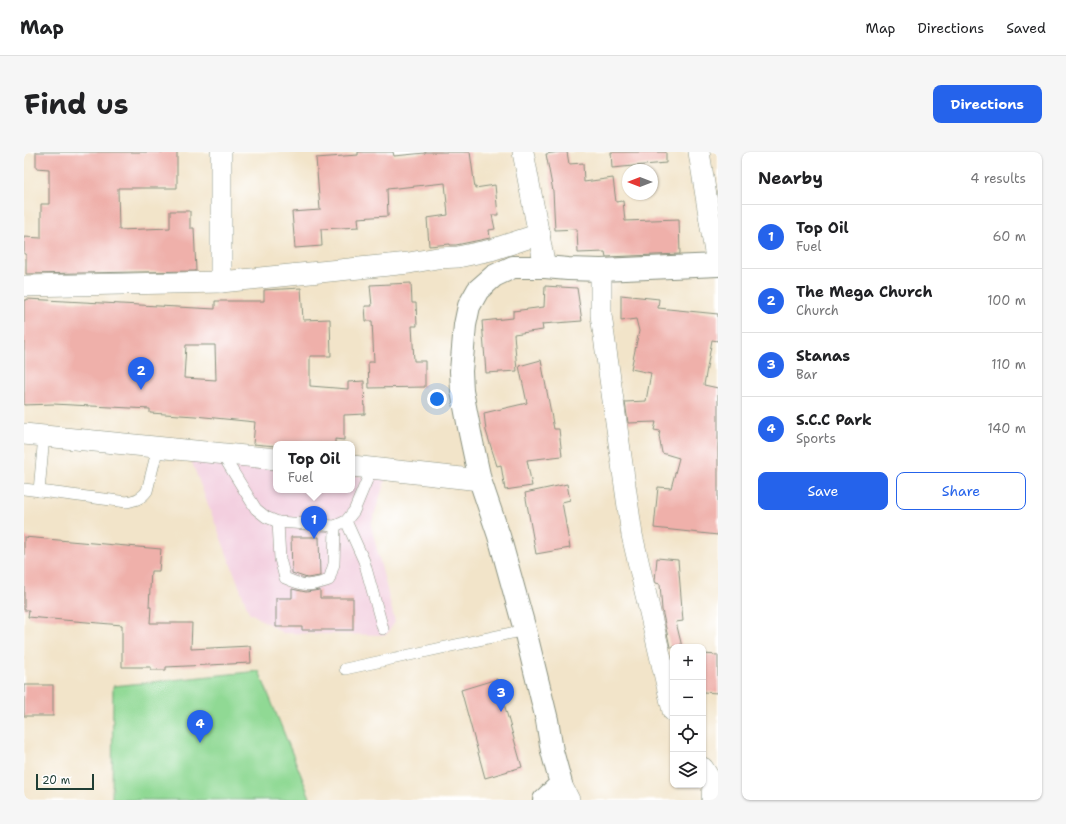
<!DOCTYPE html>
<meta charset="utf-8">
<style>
body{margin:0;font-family:"Shantell Sans",sans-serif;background:#f6f6f6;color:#202124}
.controls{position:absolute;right:12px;bottom:12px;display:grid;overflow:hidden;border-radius:8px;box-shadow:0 1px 3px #0004}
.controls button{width:36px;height:36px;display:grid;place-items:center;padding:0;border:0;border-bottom:1px solid #e0e0e0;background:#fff;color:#202124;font:20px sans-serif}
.compass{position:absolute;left:598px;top:12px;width:36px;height:36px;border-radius:50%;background:#fff;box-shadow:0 1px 3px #0004;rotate:270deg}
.scale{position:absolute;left:12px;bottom:10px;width:58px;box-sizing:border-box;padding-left:4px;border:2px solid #1f3d34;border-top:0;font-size:11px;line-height:14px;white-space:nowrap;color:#1f3d34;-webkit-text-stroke:3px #fff;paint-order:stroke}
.you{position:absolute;left:413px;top:247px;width:14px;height:14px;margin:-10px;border:3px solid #fff;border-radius:50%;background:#1a73e8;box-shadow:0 0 0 6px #1a73e833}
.badge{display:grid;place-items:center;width:26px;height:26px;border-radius:50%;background:#2563eb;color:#fff;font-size:13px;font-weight:700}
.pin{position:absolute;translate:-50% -33px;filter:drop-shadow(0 1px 2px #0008)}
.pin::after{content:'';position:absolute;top:21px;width:14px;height:12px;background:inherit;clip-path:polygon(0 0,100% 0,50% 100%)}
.popup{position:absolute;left:249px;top:289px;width:82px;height:52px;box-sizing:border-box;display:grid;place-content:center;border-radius:8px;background:#fff;filter:drop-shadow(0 1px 3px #0005);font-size:13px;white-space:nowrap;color:#757577}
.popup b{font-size:15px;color:#202124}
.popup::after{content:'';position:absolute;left:50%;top:100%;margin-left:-8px;border:8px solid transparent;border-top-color:#fff}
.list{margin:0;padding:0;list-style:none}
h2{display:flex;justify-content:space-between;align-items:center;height:52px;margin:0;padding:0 16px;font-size:17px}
h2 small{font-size:13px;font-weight:400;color:#757577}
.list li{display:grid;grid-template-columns:26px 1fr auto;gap:12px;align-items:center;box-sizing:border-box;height:64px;padding:0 16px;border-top:1px solid #e0e0e0}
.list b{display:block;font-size:15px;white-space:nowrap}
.list p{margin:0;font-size:13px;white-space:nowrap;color:#757577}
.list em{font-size:13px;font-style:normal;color:#757577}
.actions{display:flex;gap:8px;padding:12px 16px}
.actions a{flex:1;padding:9px 0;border:1px solid #2563eb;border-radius:8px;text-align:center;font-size:14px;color:#2563eb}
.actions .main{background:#2563eb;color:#fff}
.icon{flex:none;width:22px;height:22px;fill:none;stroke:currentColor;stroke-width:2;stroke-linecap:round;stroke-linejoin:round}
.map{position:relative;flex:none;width:694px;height:648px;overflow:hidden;border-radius:8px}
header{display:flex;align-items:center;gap:24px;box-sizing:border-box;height:56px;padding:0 20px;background:#fff;border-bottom:1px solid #e0e0e0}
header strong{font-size:19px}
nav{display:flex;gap:22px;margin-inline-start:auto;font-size:14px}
.intro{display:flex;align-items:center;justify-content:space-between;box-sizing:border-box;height:96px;padding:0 24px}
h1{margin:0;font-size:28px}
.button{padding:10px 18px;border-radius:8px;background:#2563eb;color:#fff;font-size:14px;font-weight:700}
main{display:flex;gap:24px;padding:0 24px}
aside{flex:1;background:#fff;border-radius:8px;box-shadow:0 1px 3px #0004}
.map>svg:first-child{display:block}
.built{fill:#f3cfdf}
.green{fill:#90d994;stroke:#588b64}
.building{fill:#efb0aa;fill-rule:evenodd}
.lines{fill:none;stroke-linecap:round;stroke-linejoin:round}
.service-casing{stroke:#88907e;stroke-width:12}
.minor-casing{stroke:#88907e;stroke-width:22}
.tertiary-casing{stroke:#88907e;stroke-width:24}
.service{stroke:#fff;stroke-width:11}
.minor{stroke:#fff;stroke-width:21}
.tertiary{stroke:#fff;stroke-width:22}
</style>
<header>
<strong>Map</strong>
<nav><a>Map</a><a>Directions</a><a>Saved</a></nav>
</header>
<div class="intro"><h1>Find us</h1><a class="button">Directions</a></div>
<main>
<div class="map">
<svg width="694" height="648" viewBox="0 0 694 648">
<rect width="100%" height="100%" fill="#fff"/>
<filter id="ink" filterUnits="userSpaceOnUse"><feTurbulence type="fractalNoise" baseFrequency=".025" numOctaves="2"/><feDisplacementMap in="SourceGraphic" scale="8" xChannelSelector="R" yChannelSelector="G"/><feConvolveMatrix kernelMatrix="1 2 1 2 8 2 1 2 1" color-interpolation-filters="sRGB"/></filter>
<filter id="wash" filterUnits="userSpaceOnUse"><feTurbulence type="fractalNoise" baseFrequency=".012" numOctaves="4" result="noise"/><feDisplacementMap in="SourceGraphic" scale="16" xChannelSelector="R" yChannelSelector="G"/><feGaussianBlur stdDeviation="0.9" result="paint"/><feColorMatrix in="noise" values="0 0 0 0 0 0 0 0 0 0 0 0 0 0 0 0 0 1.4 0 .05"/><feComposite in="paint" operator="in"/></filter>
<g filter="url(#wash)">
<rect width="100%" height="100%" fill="#f2e4c9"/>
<path class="built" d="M167,308l85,8v22h76v-15l34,3 -15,47 24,97 -9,13 -103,-2 -34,-21z"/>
<path class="green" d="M235,519l52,129h-199l1,-114z"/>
<g id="blocks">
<g class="building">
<path d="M12,0h141v36h-59l1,42 51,-2v-17h20v17h4l2,43 -170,3v-20h-2v-17l17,1v-34h8v-35l-13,-1z"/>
<path d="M334,0h35l1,4 31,-3v-1h45l5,36 20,-3 3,30h-6l3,14 -6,1 1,8 -34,7h-6v-1l-21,2 -2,-28 21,-3 -3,-32 -58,6 1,27 -30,2 1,9 -38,2 1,17 -27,2 -3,-36 28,-2 -4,-52 42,-3z"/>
<path d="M535,0h8l2,12 14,-1 1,19 29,-4 3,24 7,-1 2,20 54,-2 1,35 -74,3 -1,-5 -27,1 -1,-24 -22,1 -2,-39 -7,-37z"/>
<path d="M587,0h55v11l-54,5z"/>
<path d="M387,131l1,20h4l1,23h-5l2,35h11v26l-56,1 -1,-26h6l-2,-41h-6l-1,-15h7l-2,-21z"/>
<path d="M521,134l32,2 5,33 -40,3 1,6 -29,4 3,37 -31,2 -4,-52 31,-3v-7l31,-4z"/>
<path d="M277,136l2,32 27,-1 1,37h-21v30l38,3v-7l16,-1 1,33 -21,1v25l-9,-1v5h-59v2l-23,-2 2,-22 -60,-6 -45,-3v-4l-97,-5 -29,1v-105h3v-1l188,10v-8h49v-11zM162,193h29l1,35 -32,-2z"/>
<path d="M597,143l38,4 -1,9 60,6v27l-6,-1 -8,45 14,3v147l-64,-7 4,-41 13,1 8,-30 -17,-5 -3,-17 1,-5 -6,-1 2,-8 -28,1 -3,-21 21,-1 5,-28 -20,-4 8,-38 -3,-12 -15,2z"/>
<path d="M517,208l13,69h5l3,27 -35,4 5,26 -27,4 -4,-25 -4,1 -11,-35 -2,-18 43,-10 -8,-37z"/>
<path d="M543,332l3,16 -8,2 8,46 -34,6 -11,-61z"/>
<path d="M0,385l137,12 -2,22h-8l-2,36h2l-1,16h42l-1,26 59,-3 1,17 -85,4v3h-15v-3h-29v-42l-94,-8 1,-7h-5z"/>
<path d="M267,385h28l1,39 -13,2 -15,-5z"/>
<path d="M633,406l21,2 5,61 -7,1 6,25h-12l-8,-37 -2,-26 -4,-1 -1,-2z"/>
<path d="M268,437l14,3 14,-2v8h33v32h-51v-3h-26v-29h16z"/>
<path d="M679,502l15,1v38l-15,-1z"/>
<path d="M473,527l25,88 -37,11 -24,-88z"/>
<rect x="0" y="533" width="29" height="31"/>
</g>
</g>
</g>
<g filter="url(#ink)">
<use href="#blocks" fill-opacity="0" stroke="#88907e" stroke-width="1"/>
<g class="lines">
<g class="service-casing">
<g id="service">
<path d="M198,302l34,55 10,8 12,5 57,4 11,-5 8,-10 18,-43"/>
<path d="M0,337l103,13c9,-2 14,-3 20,-11l11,-44"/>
<path d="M15,339l5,-55"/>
<path d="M322,369l18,40 19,68"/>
<path d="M254,370l2,37 5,19c18,8 24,9 44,2l5,-16 1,-38"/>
<path d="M321,517l180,-39"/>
</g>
</g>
<g class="minor-casing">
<g id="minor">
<path d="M197,0v130"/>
<path d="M499,0l22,115"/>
<path d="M675,0l18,113"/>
<path d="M577,118v45l31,220 41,176"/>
<path d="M0,134l197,-4 188,-19 28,-5 21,-1 33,-7 49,-16"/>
<path d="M0,282l252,25"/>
<path d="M328,314l128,14"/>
<path d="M679,616l10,16 -1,16"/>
<path d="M537,632l8,16"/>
</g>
</g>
<g class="tertiary-casing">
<path id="tertiary" d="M520,648l17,-16 -9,-33 -5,-31 -22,-90 -26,-94 -19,-56 -10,-47 -8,-42 -1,-20 4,-46 4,-19 9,-16 16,-14 19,-9h32l23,2 33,1 117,-5"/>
</g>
<use href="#service" class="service"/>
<use href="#minor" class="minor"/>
<use href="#tertiary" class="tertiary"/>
</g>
</g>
</svg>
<div class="controls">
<button>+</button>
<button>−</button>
<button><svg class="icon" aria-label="locate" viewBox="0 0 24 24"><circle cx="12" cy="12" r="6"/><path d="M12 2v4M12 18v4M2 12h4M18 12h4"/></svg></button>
<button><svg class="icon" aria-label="layers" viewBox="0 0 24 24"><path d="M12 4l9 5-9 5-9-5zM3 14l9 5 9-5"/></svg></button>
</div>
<svg class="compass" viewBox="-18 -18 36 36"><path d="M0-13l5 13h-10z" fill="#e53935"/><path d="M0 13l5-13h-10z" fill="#757577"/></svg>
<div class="scale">20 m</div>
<div class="you"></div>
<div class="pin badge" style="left:290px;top:387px">1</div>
<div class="popup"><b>Top Oil</b>Fuel</div>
<div class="pin badge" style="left:117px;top:238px">2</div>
<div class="pin badge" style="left:477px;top:560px">3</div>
<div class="pin badge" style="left:176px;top:591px">4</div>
</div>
<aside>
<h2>Nearby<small>4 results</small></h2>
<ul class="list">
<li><span class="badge">1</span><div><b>Top Oil</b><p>Fuel</p></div><em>60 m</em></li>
<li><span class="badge">2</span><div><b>The Mega Church</b><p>Church</p></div><em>100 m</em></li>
<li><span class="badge">3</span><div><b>Stanas</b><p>Bar</p></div><em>110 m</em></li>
<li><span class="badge">4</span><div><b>S.C.C Park</b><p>Sports</p></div><em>140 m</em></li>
</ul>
<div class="actions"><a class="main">Save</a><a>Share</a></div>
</aside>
</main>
